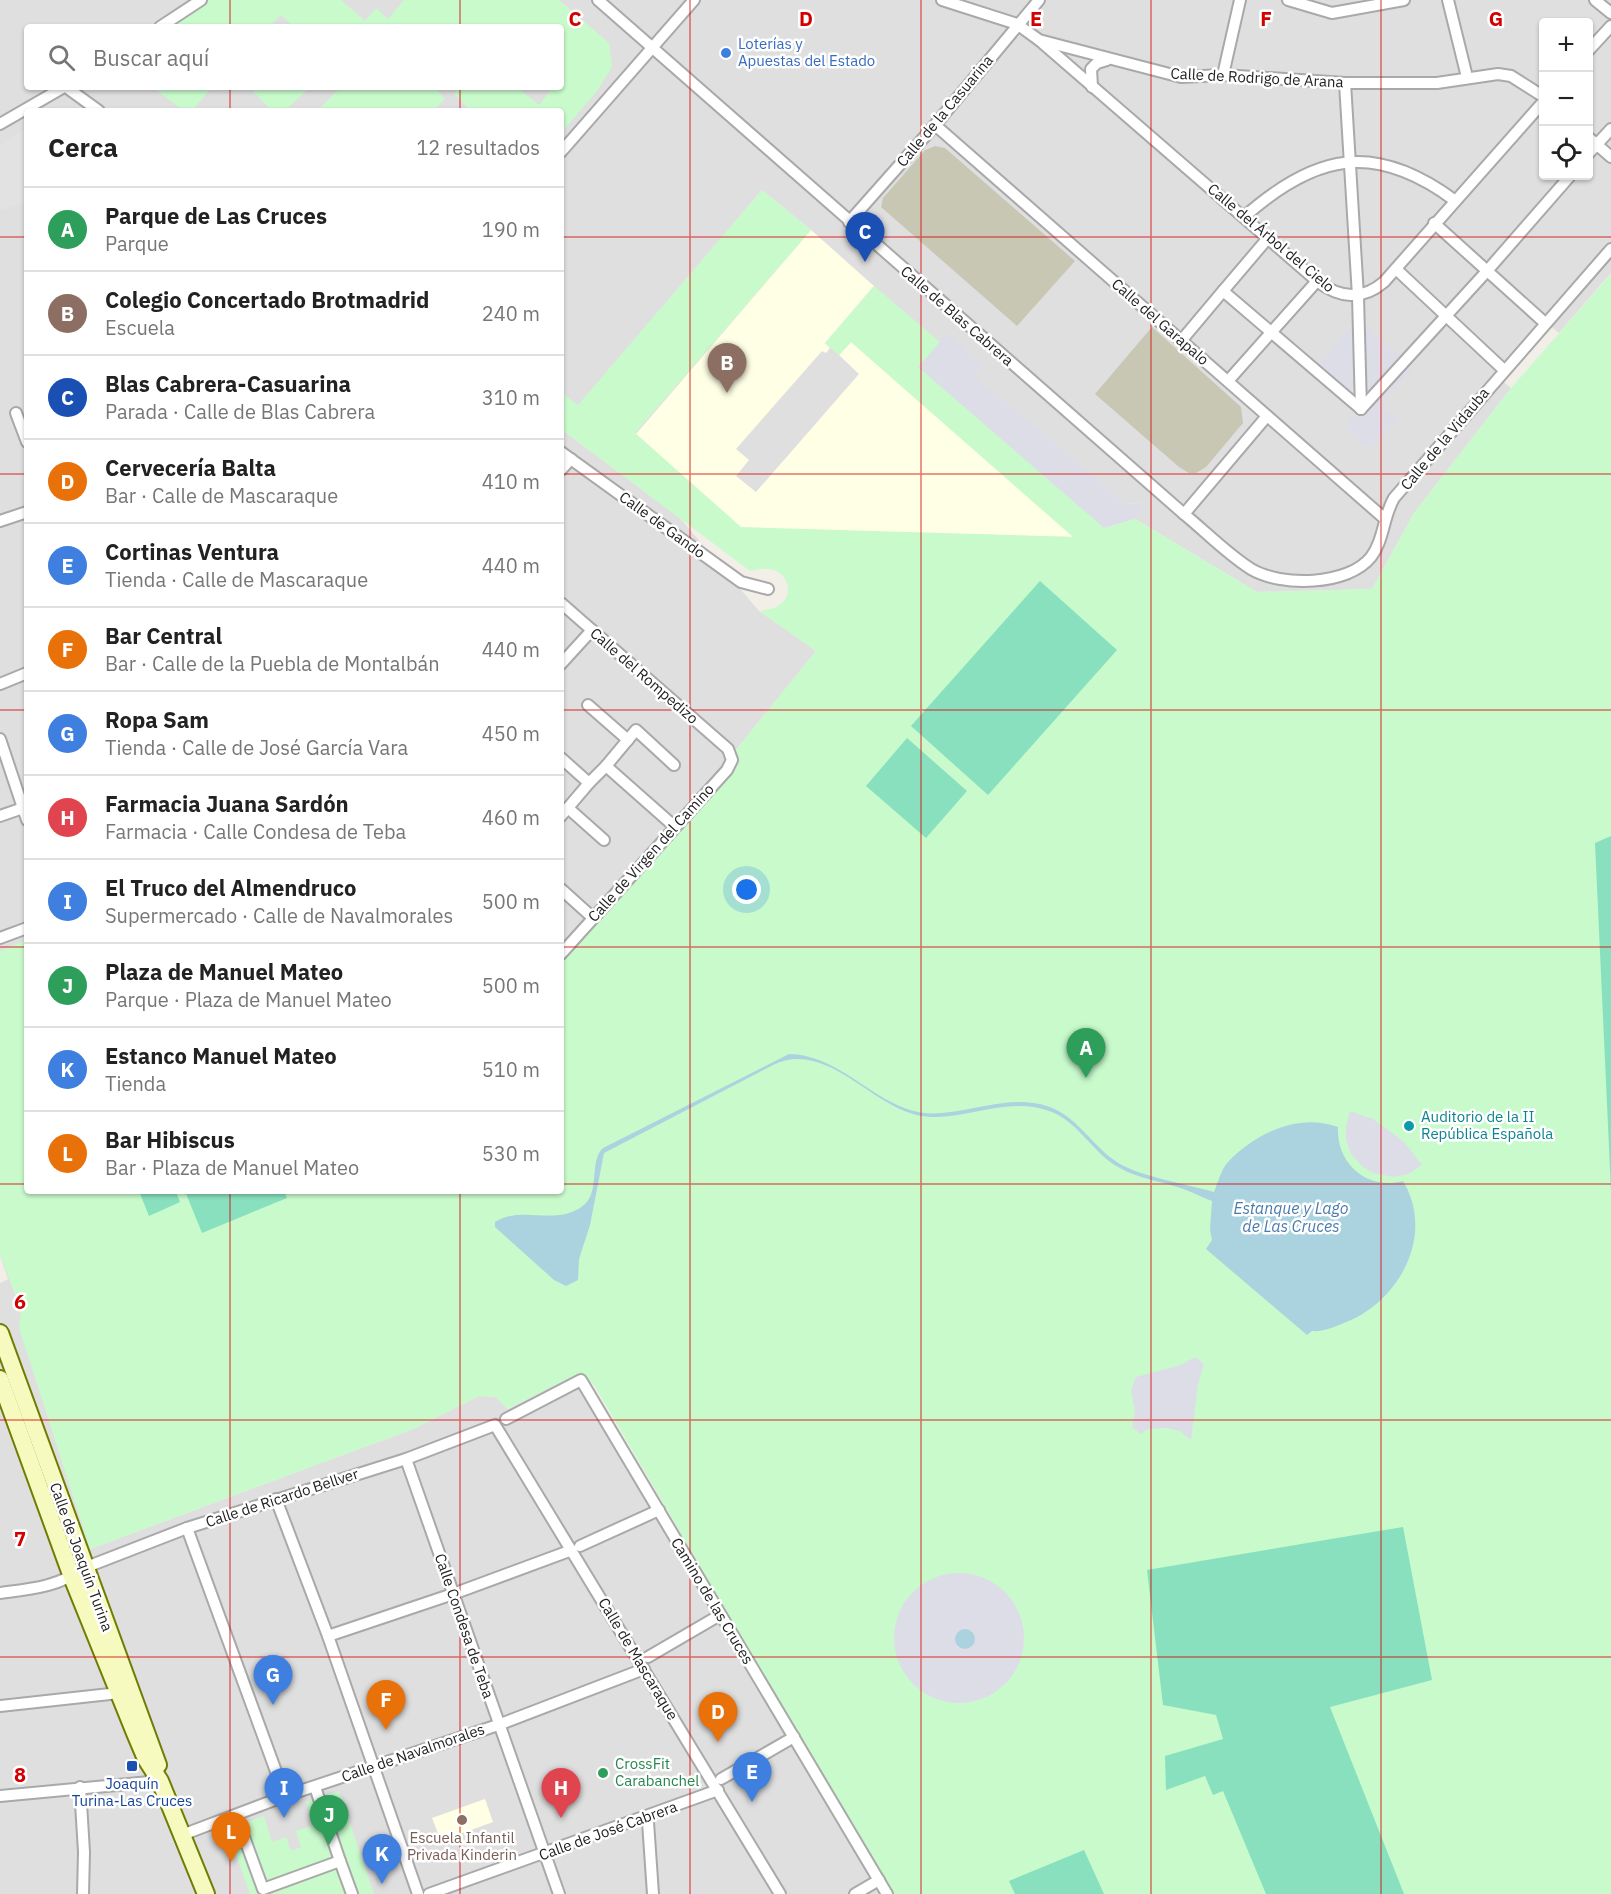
<!DOCTYPE html>
<html lang="es">
<meta charset="utf-8">
<style>
body{margin:0;font-family:"IBM Plex Sans",sans-serif;background:#f2f2f2;color:#222}
.controls{position:absolute;right:18px;top:18px;display:grid;overflow:hidden;border-radius:6px;box-shadow:0 2px 4px #0004}
.controls button{width:54px;height:54px;display:grid;place-items:center;padding:0;border:0;border-bottom:2px solid #e0e0e0;background:#fff;color:#222;font:30px sans-serif}
.you{position:absolute;left:747px;top:890px;width:21px;height:21px;margin:-15px;border:4px solid #fff;border-radius:50%;background:#1a73e8;box-shadow:0 0 0 9px #1a73e833}
.badge{display:grid;place-items:center;width:39px;height:39px;border-radius:50%;background:#1a73e8;color:#fff;font-size:20px;font-weight:700}
.pin{position:absolute;translate:-50% -50px;filter:drop-shadow(0 2px 3px #0008)}
.pin::after{content:'';position:absolute;top:32px;width:21px;height:18px;background:inherit;clip-path:polygon(0 0,100% 0,50% 100%)}
.list{margin:0;padding:0;list-style:none}
h2{display:flex;justify-content:space-between;align-items:center;height:78px;margin:0;padding:0 24px;font-size:26px}
h2 small{font-size:20px;font-weight:400;color:#767676}
.list li{display:grid;grid-template-columns:39px 1fr auto;gap:18px;align-items:center;box-sizing:border-box;height:84px;padding:0 24px;border-top:2px solid #e0e0e0}
.list b{display:block;font-size:22px;white-space:nowrap}
.list p{margin:0;font-size:20px;white-space:nowrap;color:#767676}
.list em{font-size:20px;font-style:normal;color:#767676}
.icon{flex:none;width:33px;height:33px;fill:none;stroke:currentColor;stroke-width:2;stroke-linecap:round;stroke-linejoin:round}
.map{position:relative;flex:none;width:1611px;height:1894px;overflow:hidden}
.search{position:absolute;background:#fff;box-shadow:0 2px 4px #0004;left:24px;top:24px;width:540px;height:66px;display:flex;align-items:center;gap:15px;box-sizing:border-box;padding:0 21px;border-radius:6px;color:#767676;font-size:22px}
.panel{position:absolute;background:#fff;box-shadow:0 2px 4px #0004;left:24px;top:108px;width:540px;height:1086px;border-radius:6px}
.map>svg:first-child{display:block}
.residential{fill:#e0dfdf;fill-rule:evenodd}
.education{fill:#ffffe5}
.construction{fill:#c7c7b4}
.park{fill:#c8facc}
.pitch{fill:#88e0be}
.parking{fill:#e2e2e2}
.plaza{fill:#dddde8}
.water{fill:#aad3df}
.lines{fill:none;stroke-linecap:round;stroke-linejoin:round}
.street-casing{stroke:#a9a9a9;stroke-width:14}
.secondary-casing{stroke:#707d05;stroke-width:20}
.street{stroke:#fff;stroke-width:10}
.secondary{stroke:#f7fabf;stroke-width:16}
.grid{fill:none;stroke:#d40000;stroke-width:1.5;stroke-opacity:0.55}
.shop-dot{fill:#3f7fe0;stroke:#fff;stroke-width:2}
.culture-dot{fill:#0f9aa8;stroke:#fff;stroke-width:2}
.transit-dot{fill:#1a4fb4;stroke:#fff;stroke-width:2}
.leisure-dot{fill:#2e9e5b;stroke:#fff;stroke-width:2}
.education-dot{fill:#8d6e63;stroke:#fff;stroke-width:2}
.labels{text-anchor:middle;stroke-width:5;stroke-linejoin:round;paint-order:stroke}
.shop-label{font-size:15px;fill:#366cbe;stroke:#fff;text-anchor:start}
.street-label{font-size:15px;fill:#222;stroke:#fff}
.culture-label{font-size:15px;fill:#0d838f;stroke:#fff;text-anchor:start}
.leisure-label{font-size:15px;fill:#27864d;stroke:#fff;text-anchor:start}
.transit-label{font-size:15px;fill:#164399;stroke:#fff}
.education-label{font-size:15px;fill:#785e54;stroke:#fff}
.water-label{font-size:16px;font-style:italic;fill:#4a7aab;stroke:#fff}
.grid-label{font-size:20px;text-anchor:middle;font-weight:bold;fill:#d40000;stroke:#fff;stroke-width:5;stroke-linejoin:round;paint-order:stroke}
</style>
<div class="map">
<svg width="1611" height="1894" viewBox="0 0 1611 1894">
<rect width="100%" height="100%" fill="#f2efe9"/>
<g class="residential">
<path d="M0,0h1611v273l-52,60 -13,-10 -48,54 13,11 -97,125 -42,76 -115,3 -122,-73 8,-15 -18,-1 -6,-4 -15,29 -186,-161 -44,-81 -49,57 5,5 21,-6 223,195 -333,-9 -106,-95 176,-203 -49,-40 -184,216 -17,-14v-281h-534v1080l63,358 323,-120 66,-33 17,1 12,12 70,-36 13,12 299,509h-890v-611l8,-4 -8,-23zM1544,22h44v154h-44zM27,27h534v60h-534z"/>
<path d="M561,429l119,89 79,93 57,40 -255,315z"/>
</g>
<g class="education">
<path d="M811,230l63,56 -49,57 5,5 -4,5 -4,-2 -86,98 13,11 -13,16 20,16 103,-118 -20,-19 12,-13 223,195 -333,-9 -105,-94z"/>
<path d="M485,1799l8,23 -52,19 -9,-23z"/>
</g>
<g class="construction">
<path d="M935,146l10,2 130,113 -58,65 -136,-119 2,-9 42,-48z"/>
<path d="M1152,327l89,80 2,16 -37,44 -10,6h-7l-10,-6 -84,-73z"/>
</g>
<g class="park">
<path d="M199,0h142l24,21 11,-13 12,11 16,-19h155l50,43 3,24 -15,24 -36,42v-22h-69l-5,-4 -4,4h-12l-17,-17 5,-7h58l22,18 14,-18h8v-60h-267l-13,-12 -12,12h-107z"/>
<path d="M152,87h60l-20,24h-8z"/>
<path d="M257,87h53l-25,24h-13l-19,-20z"/>
<path d="M341,87h93l11,12 -12,12h-116z"/>
<path d="M762,190l49,40 -176,203 106,94 332,10 -222,-195 -12,13 -14,-12 49,-57 66,56 -21,25 185,161 31,-9 122,73 115,-3 42,-76 97,-125 100,-114v1620h-719l-298,-509 -15,-12 -72,36 -11,-12 -17,-1 -66,33 -323,120 -71,-221 2,-18 -21,-55v-304l27,-11v251h534v-226l255,-314 -57,-40c6,-1 14,-2 19,-5 18,-11 10,-35 -9,-37 -6,-1 -14,1 -19,2l-189,-142v-37l17,13z"/>
<path d="M339,1791l35,103h-124l-23,-65 37,-13 8,26 14,-5 5,14 10,-4 -5,-16 18,-6 -8,-23z"/>
</g>
<g class="pitch">
<path d="M1040,581l77,69 -129,145 -77,-69z"/>
<path d="M907,738l60,53 -41,47 -60,-52z"/>
<path d="M1611,836v355l-16,-348z"/>
<path d="M139,1191h37l4,11 -31,14z"/>
<path d="M185,1191h99l3,7 -85,35z"/>
<path d="M1403,1527l29,153 -102,27 74,187h-138l-43,-103 -10,4 -8,-19 -39,14 -1,-34 58,-17 -7,-24 -53,-10 -16,-135z"/>
<path d="M1084,1850l20,44h-89l-6,-13z"/>
</g>
<path class="parking" d="M27,129v74l-27,7v-66z"/>
<g class="plaza">
<path d="M1358,319l55,49 -33,36 18,16 -28,29 -26,-22 11,-13 -44,-40z"/>
<path d="M948,333l35,31 -8,12 150,127 19,1 -9,15 -31,9 -186,-161z"/>
<path d="M1350,1111l23,8 31,23 18,23 -14,9 -14,3 -21,-4 -10,-6 -12,-13 -5,-14v-14z"/>
<path d="M1195,1357l9,7 -6,20 -7,56 -11,-9 -14,-3 -18,1 -7,5 -9,-7 3,-16 -4,-21 5,-13 45,-12z"/>
<circle cx="959" cy="1638" r="65"/>
</g>
<g class="water">
<path d="M789,1054c47,1 76,40 118,55 45,16 91,-18 140,-3 30,10 43,37 67,54 21,16 73,24 100,32 4,-9 7,-23 14,-30 27,-28 70,-50 110,-35 -2,37 30,64 65,54 33,55 -5,122 -59,142 -10,4 -21,9 -32,8l-5,4 -101,-86 6,-9 -2,-10 2,-29c-8,-3 -14,-6 -21,-9 -23,-10 -51,-12 -73,-25 -25,-14 -39,-44 -66,-55 -49,-19 -94,15 -139,2 -46,-13 -89,-74 -140,-49l-169,88 -14,72 -11,34 -1,21 -12,6 -12,-6 -59,-53v-5c27,-18 64,6 90,-18 15,-14 4,-43 18,-56z"/>
<circle cx="965" cy="1639" r="10"/>
</g>
<g class="lines">
<g class="street-casing">
<g id="street">
<path d="M598,0l586,514c22,18 43,40 67,55 30,18 97,17 120,-12 13,-17 12,-40 23,-59l217,-249"/>
<path d="M942,0l75,24 22,16 142,37 42,-2 122,8h92l61,-9 13,2 33,21"/>
<path d="M1288,0l44,13 72,-13"/>
<path d="M1448,0l19,77"/>
<path d="M1595,0l16,13"/>
<path d="M160,27l41,-27"/>
<path d="M1039,40l278,241c22,17 45,20 67,1l160,-181"/>
<path d="M1588,51l23,-25"/>
<path d="M1223,75l17,-75"/>
<path d="M1345,83l13,213 3,113"/>
<path d="M66,87l33,24"/>
<path d="M1092,87l-1,-18 6,-6 10,-3"/>
<path d="M0,124l64,-37"/>
<path d="M935,125l450,394"/>
<path d="M1588,137l23,20"/>
<path d="M561,152l133,-152"/>
<path d="M1588,154l23,-25"/>
<path d="M1244,217c71,-63 130,-76 210,-17"/>
<path d="M849,222l86,-97 104,-125"/>
<path d="M1434,223l111,100"/>
<path d="M1268,238l-45,53 138,118"/>
<path d="M1396,269l108,101"/>
<path d="M1181,341l42,-50"/>
<path d="M1228,381l89,-100"/>
<path d="M1361,409l126,-138 83,-95"/>
<path d="M16,413l11,29"/>
<path d="M561,452l180,130 27,7"/>
<path d="M561,470l10,-11"/>
<path d="M1184,514l83,-98"/>
<path d="M0,521l27,-9"/>
<path d="M561,603l167,146 4,11 -5,10 -166,184"/>
<path d="M561,664l31,-34"/>
<path d="M0,684l27,-11"/>
<path d="M588,705l40,35"/>
<path d="M0,739l27,81"/>
<path d="M561,758l28,25 17,-17 69,61"/>
<path d="M606,766l30,-36 38,35"/>
<path d="M568,808l36,32"/>
<path d="M0,816l23,-8"/>
<path d="M561,816l28,-33"/>
<path d="M561,889l31,28"/>
<path d="M0,938l27,-10"/>
<path d="M506,1419l75,-39 306,514"/>
<path d="M406,1459l153,435"/>
<path d="M276,1499l52,137 90,258"/>
<path d="M187,1528l98,268"/>
<path d="M580,1546l79,-36"/>
<path d="M0,1593c31,-4 58,-6 84,-25l103,-40 219,-69 89,-34 285,469"/>
<path d="M328,1636l125,-42 119,-44"/>
<path d="M648,1657l72,-42"/>
<path d="M0,1706l119,-13"/>
<path d="M721,1779l73,-42"/>
<path d="M80,1787l4,65 -1,42"/>
<path d="M315,1787l25,74"/>
<path d="M0,1796l160,-15"/>
<path d="M236,1815l27,74 77,-28 12,33"/>
<path d="M648,1822l5,72"/>
<path d="M182,1835l103,-39 213,-71 146,-56"/>
<path d="M429,1894l289,-104"/>
<path d="M855,1894l24,-14"/>
</g>
</g>
<g class="secondary-casing">
<g id="secondary">
<path d="M0,1333l158,432"/>
<path d="M0,1379l72,198 63,156 11,26 14,22 46,113"/>
</g>
</g>
<use href="#street" class="street"/>
<use href="#secondary" class="secondary"/>
</g>
<path class="grid" d="M230,0v27M460,0v27M690,0v1894M921,0v1894M1151,0v1894M1381,0v1894M230,87v24M460,87v24M0,237h27M561,237h1050M0,474h27M561,474h1050M0,710h27M561,710h1050M0,947h27M561,947h1050M0,1184h27M561,1184h1050M230,1191v703M460,1191v703M0,1420h1611M0,1657h1611"/>
<circle class="shop-dot" cx="726" cy="53" r="6"/>
<circle class="culture-dot" cx="1409" cy="1126" r="6"/>
<rect class="transit-dot" x="126" y="1760" width="12" height="12" rx="3"/>
<circle class="leisure-dot" cx="603" cy="1773" r="6"/>
<circle class="education-dot" cx="462" cy="1820" r="6"/>
<g class="labels">
<g class="shop-label">
<text x="738" y="49">Loterías y<tspan x="738" dy="17">Apuestas del Estado</tspan></text>
</g>
<g class="street-label">
<text transform="translate(1257 78) rotate(3)" y="5">Calle de Rodrigo de Arana</text>
<text transform="translate(945 111) rotate(-50)" y="5">Calle de la Casuarina</text>
<text transform="translate(1271 238) rotate(40)" y="5">Calle del Árbol del Cielo</text>
<text transform="translate(957 316) rotate(41)" y="5">Calle de Blas Cabrera</text>
<text transform="translate(1160 322) rotate(41)" y="5">Calle del Garapalo</text>
<text transform="translate(1445 439) rotate(-50)" y="5">Calle de la Vidauba</text>
<text transform="translate(662 525) rotate(36)" y="5">Calle de Gando</text>
<text transform="translate(644 676) rotate(41)" y="5">Calle del Rompedizo</text>
<text transform="translate(651 853) rotate(-48)" y="5">Calle de Virgen del Camino</text>
<text transform="translate(282 1498) rotate(-18)" y="5">Calle de Ricardo Bellver</text>
<text transform="translate(81 1557) rotate(70)" y="5">Calle de Joaquín Turina</text>
<text transform="translate(712 1601) rotate(59)" y="5">Camino de las Cruces</text>
<text transform="translate(464 1626) rotate(71)" y="5">Calle Condesa de Teba</text>
<text transform="translate(638 1659) rotate(59)" y="5">Calle de Mascaraque</text>
<text transform="translate(413 1753) rotate(-19)" y="5">Calle de Navalmorales</text>
<text transform="translate(608 1831) rotate(-20)" y="5">Calle de José Cabrera</text>
</g>
<g class="culture-label">
<text x="1421" y="1122">Auditorio de la II<tspan x="1421" dy="17">República Española</tspan></text>
</g>
<g class="leisure-label">
<text x="615" y="1769">CrossFit<tspan x="615" dy="17">Carabanchel</tspan></text>
</g>
<g class="transit-label">
<text x="132" y="1789">Joaquín<tspan x="132" dy="17">Turina-Las Cruces</tspan></text>
</g>
<g class="education-label">
<text x="462" y="1843">Escuela Infantil<tspan x="462" dy="17">Privada Kinderin</tspan></text>
</g>
<g class="water-label">
<text x="1291" y="1214">Estanque y Lago<tspan x="1291" dy="18">de Las Cruces</tspan></text>
</g>
</g>
<g class="grid-label">
<text x="575" y="26">C</text>
<text x="806" y="26">D</text>
<text x="1036" y="26">E</text>
<text x="1266" y="26">F</text>
<text x="1496" y="26">G</text>
<text x="20" y="1309">6</text>
<text x="20" y="1546">7</text>
<text x="20" y="1782">8</text>
</g>
</svg>
<div class="controls">
<button>+</button>
<button>−</button>
<button><svg class="icon" aria-label="locate" viewBox="0 0 24 24"><circle cx="12" cy="12" r="6"/><path d="M12 2v4M12 18v4M2 12h4M18 12h4"/></svg></button>
</div>
<div class="you"></div>
<div class="pin badge" style="left:1086px;top:1078px;background:#2e9e5b">A</div>
<div class="pin badge" style="left:727px;top:393px;background:#8d6e63">B</div>
<div class="pin badge" style="left:865px;top:262px;background:#1a4fb4">C</div>
<div class="pin badge" style="left:718px;top:1742px;background:#e8710a">D</div>
<div class="pin badge" style="left:752px;top:1802px;background:#3f7fe0">E</div>
<div class="pin badge" style="left:386px;top:1730px;background:#e8710a">F</div>
<div class="pin badge" style="left:273px;top:1705px;background:#3f7fe0">G</div>
<div class="pin badge" style="left:561px;top:1818px;background:#e0444e">H</div>
<div class="pin badge" style="left:284px;top:1818px;background:#3f7fe0">I</div>
<div class="pin badge" style="left:329px;top:1845px;background:#2e9e5b">J</div>
<div class="pin badge" style="left:382px;top:1884px;background:#3f7fe0">K</div>
<div class="pin badge" style="left:231px;top:1862px;background:#e8710a">L</div>
<div class="search"><svg class="icon" aria-label="search" viewBox="0 0 24 24"><circle cx="10" cy="10" r="6"/><path d="M15 15l6 6"/></svg>Buscar aquí</div>
<section class="panel">
<h2>Cerca<small>12 resultados</small></h2>
<ul class="list">
<li><span class="badge" style="background:#2e9e5b">A</span><div><b>Parque de Las Cruces</b><p>Parque</p></div><em>190 m</em></li>
<li><span class="badge" style="background:#8d6e63">B</span><div><b>Colegio Concertado Brotmadrid</b><p>Escuela</p></div><em>240 m</em></li>
<li><span class="badge" style="background:#1a4fb4">C</span><div><b>Blas Cabrera-Casuarina</b><p>Parada · Calle de Blas Cabrera</p></div><em>310 m</em></li>
<li><span class="badge" style="background:#e8710a">D</span><div><b>Cervecería Balta</b><p>Bar · Calle de Mascaraque</p></div><em>410 m</em></li>
<li><span class="badge" style="background:#3f7fe0">E</span><div><b>Cortinas Ventura</b><p>Tienda · Calle de Mascaraque</p></div><em>440 m</em></li>
<li><span class="badge" style="background:#e8710a">F</span><div><b>Bar Central</b><p>Bar · Calle de la Puebla de Montalbán</p></div><em>440 m</em></li>
<li><span class="badge" style="background:#3f7fe0">G</span><div><b>Ropa Sam</b><p>Tienda · Calle de José García Vara</p></div><em>450 m</em></li>
<li><span class="badge" style="background:#e0444e">H</span><div><b>Farmacia Juana Sardón</b><p>Farmacia · Calle Condesa de Teba</p></div><em>460 m</em></li>
<li><span class="badge" style="background:#3f7fe0">I</span><div><b>El Truco del Almendruco</b><p>Supermercado · Calle de Navalmorales</p></div><em>500 m</em></li>
<li><span class="badge" style="background:#2e9e5b">J</span><div><b>Plaza de Manuel Mateo</b><p>Parque · Plaza de Manuel Mateo</p></div><em>500 m</em></li>
<li><span class="badge" style="background:#3f7fe0">K</span><div><b>Estanco Manuel Mateo</b><p>Tienda</p></div><em>510 m</em></li>
<li><span class="badge" style="background:#e8710a">L</span><div><b>Bar Hibiscus</b><p>Bar · Plaza de Manuel Mateo</p></div><em>530 m</em></li>
</ul>
</section>
</div>
